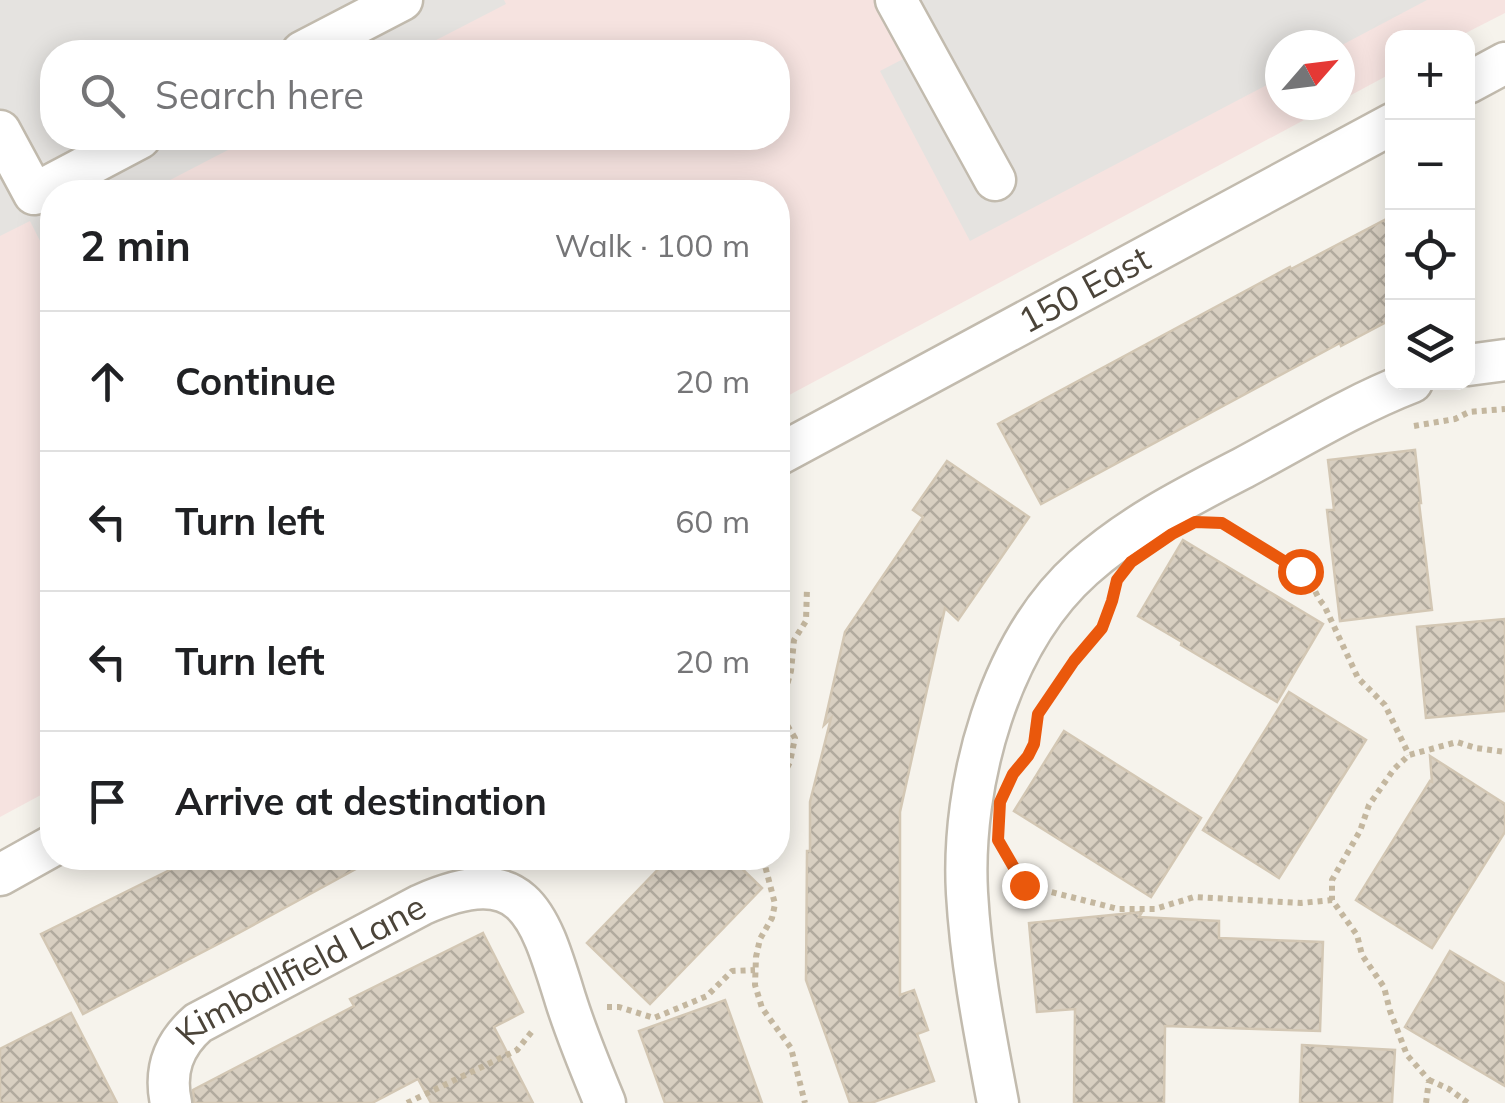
<!DOCTYPE html>
<meta charset="utf-8">
<style>
body{margin:0;font-family:Mulish,sans-serif;background:#f2f2f2;color:#202124}
.controls{position:absolute;right:30px;top:30px;display:grid;overflow:hidden;border-radius:20px;box-shadow:0 5px 25px #0003}
.controls button{width:90px;height:90px;display:grid;place-items:center;padding:0;border:0;border-bottom:2px solid #e0e0e0;background:#fff;color:#202124;font:50px sans-serif}
.compass{position:absolute;left:1265px;top:30px;width:90px;height:90px;border-radius:50%;background:#fff;box-shadow:0 5px 25px #0003;rotate:62deg}
.stop{position:absolute;width:30px;height:30px;margin:-22px;border:8px solid #ea580c;border-radius:50%;background:#fff}
.stop.end{background:#ea580c;border-color:#fff;box-shadow:0 2px 10px #0008}
.list{margin:0;padding:0;list-style:none}
h2{display:flex;justify-content:space-between;align-items:center;height:130px;margin:0;padding:0 40px;font-size:42px}
h2 small{font-size:32px;font-weight:400;color:#757577}
.list li{display:grid;grid-template-columns:65px 1fr auto;gap:30px;align-items:center;box-sizing:border-box;height:140px;padding:0 40px;border-top:2px solid #e0e0e0}
.list b{display:block;font-size:38px;white-space:nowrap}
.list em{font-size:32px;font-style:normal;color:#757577}
.icon{flex:none;width:55px;height:55px;fill:none;stroke:currentColor;stroke-width:2;stroke-linecap:round;stroke-linejoin:round}
.map{position:relative;flex:none;width:1505px;height:1103px;overflow:hidden}
.search{position:absolute;background:#fff;box-shadow:0 5px 25px #0003;left:40px;top:40px;width:750px;height:110px;display:flex;align-items:center;gap:25px;box-sizing:border-box;padding:0 35px;border-radius:40px;color:#757577;font-size:38px}
.panel{position:absolute;background:#fff;box-shadow:0 5px 25px #0003;left:40px;top:180px;width:750px;height:690px;border-radius:40px}
.map>svg:first-child{display:block}
.medical{fill:#f6e3e0;fill-rule:evenodd}
.parking{fill:#e5e3e0}
.building{fill:url(#building-cross-hatch);stroke:#d3c7b4;stroke-width:2.5}
.lines{fill:none;stroke-linecap:round;stroke-linejoin:round}
.minor-casing{stroke:#c2bbae;stroke-width:45}
.path{stroke:#c4b79f;stroke-width:6;stroke-dasharray:5 5;stroke-linecap:butt}
.minor{stroke:#fff;stroke-width:40}
.route{stroke:#ea580c;stroke-width:12}
.labels{text-anchor:middle;stroke-width:10;stroke-linejoin:round;paint-order:stroke}
.street-label{font-size:35px;fill:#4b4439;stroke:#fff}
</style>
<div class="map">
<svg width="1505" height="1103" viewBox="0 0 1505 1103">
<defs>
<pattern id="building-cross-hatch" width="8" height="8" patternUnits="userSpaceOnUse" patternTransform="scale(2.5)"><rect width="8" height="8" fill="#d8cfc1"/><path d="M0 0l8 8M0 8l8-8" fill="none" stroke="#b1aa9e"/></pattern>
</defs>
<rect width="100%" height="100%" fill="#f6f3ec"/>
<path class="medical" d="M0,0h1505v13l-47,24 -66,1v35l-52,28v-56h-60v60h52l-554,296v-209h-726v597l-52,28zM52,52h726v86h-726z"/>
<g class="parking">
<path d="M0,0h504l2,4 -93,48h-361v86h199l-104,54h-95v50l-9,5 -13,-26 -30,15z"/>
<path d="M877,0h550l-87,46 -60,-1v33l-310,163 -90,-170 27,-14z"/>
</g>
<g class="building">
<path d="M1392,216v103l-51,27 -1,-3 -299,161 -43,-80 292,-157 1,2z"/>
<path d="M1415,450l6,53h-2l13,107 -92,11 -13,-111h7l-6,-50z"/>
<path d="M947,461l82,56 -71,103 -13,-12 -45,204v183l14,-5 14,40 -11,4 17,47 -63,22h-21l-44,-123 1,-129h3v-49l21,-84 -7,7 21,-93 78,-115 -10,-7z"/>
<path d="M1183,540l140,84 -46,78 -96,-57 1,-3 -44,-26z"/>
<path d="M1505,619v92l-79,7 -9,-91z"/>
<path d="M1289,692l77,48 -87,138 -76,-48z"/>
<path d="M1064,731l137,87 -50,79 -137,-86z"/>
<path d="M1430,756l75,48v28l-73,116 -76,-48 74,-119 2,1z"/>
<path d="M194,858h182l-152,83 -141,73 -42,-80z"/>
<path d="M669,858h62l31,30 -112,116 -63,-61z"/>
<path d="M1142,912l-3,5 80,4v17l104,4 -3,89 -155,-5 -1,77h-90l1,-94 -38,3 -8,-89z"/>
<path d="M483,933l40,79 -29,15 39,76h-102l-13,-24 -46,24h-178l-1,-13 161,-84 -4,-7z"/>
<path d="M1450,951l55,33v102l-100,-59z"/>
<path d="M725,1000l37,103h-97l-26,-72z"/>
<path d="M71,1013l46,90h-117v-54z"/>
<path d="M1302,1045l93,5 -3,53h-92z"/>
</g>
<g class="lines">
<g class="minor-casing">
<g id="minor">
<path d="M896,0l99,180"/>
<path d="M302,52l100,-52"/>
<path d="M1468,83l37,-20"/>
<path d="M0,131l34,63 106,-56"/>
<path d="M1468,365l37,-5"/>
<path id="s1" d="M778,455l614,-331"/>
<path d="M0,875l52,-29"/>
<path id="s2" d="M171,1103c-7,-32 2,-58 27,-80l223,-118c104,-46 118,9 145,96 11,35 25,68 39,102"/>
<path d="M998,1103c-13,-69 -27,-139 -31,-210 -6,-109 32,-250 116,-325 48,-43 104,-71 160,-100 56,-30 110,-63 169,-86"/>
</g>
</g>
<g class="path">
<path d="M1414,426l41,-7 14,-7 36,-3"/>
<path d="M1219,523c17,6 77,42 88,55 8,9 9,19 17,27l34,73 27,27 24,50"/>
<path d="M1021,764l13,-20 4,-30 36,-53 28,-33 12,-33"/>
<path d="M778,785l12,-23 5,-24 -13,-21 1,-18 8,-28 3,-31 12,-19 1,-33"/>
<path d="M763,858l12,46 -3,14 -12,21 -4,18 -1,28 7,23 29,40 14,55"/>
<path d="M1008,858l16,27 94,24h37l39,-12 107,6 31,-3"/>
<path d="M607,1007h12l35,11 53,-22 25,-25 23,-1"/>
<path d="M1429,1080l20,9 19,14"/>
<path d="M407,1103l110,-53 17,-21"/>
<path d="M1426,1103l3,-23 -22,-25 -17,-44 -6,-24 -22,-32 -5,-20 -25,-35v-20l28,-49 9,-26 25,-36 15,-14 48,-13 19,6 29,4"/>
</g>
<use href="#minor" class="minor"/>
</g>
<g class="lines">
<path class="route" d="M1024,885l-26,-45 2,-38 13,-28 15,-18 6,-12 4,-30 36,-53 28,-33 10,-27 5,-21 14,-18 41,-28 23,-12 27,1 78,48"/>
</g>
<g class="labels">
<g class="street-label">
<text dy="12" stroke="none"><textPath href="#s1" startOffset="348">150 East</textPath></text>
<text dy="12" stroke="none"><textPath href="#s2" startOffset="205">Kimballfield Lane</textPath></text>
</g>
</g>
</svg>
<div class="controls">
<button>+</button>
<button>−</button>
<button><svg class="icon" aria-label="locate" viewBox="0 0 24 24"><circle cx="12" cy="12" r="6"/><path d="M12 2v4M12 18v4M2 12h4M18 12h4"/></svg></button>
<button><svg class="icon" aria-label="layers" viewBox="0 0 24 24"><path d="M12 4l9 5-9 5-9-5zM3 14l9 5 9-5"/></svg></button>
</div>
<svg class="compass" viewBox="-18 -18 36 36"><path d="M0-13l5 13h-10z" fill="#e53935"/><path d="M0 13l5-13h-10z" fill="#757577"/></svg>
<div class="stop" style="left:1300px;top:571px"></div>
<div class="stop end" style="left:1024px;top:885px"></div>
<div class="search"><svg class="icon" aria-label="search" viewBox="0 0 24 24"><circle cx="10" cy="10" r="6"/><path d="M15 15l6 6"/></svg>Search here</div>
<section class="panel">
<h2>2 min<small>Walk · 100 m</small></h2>
<ul class="list">
<li><svg class="icon" aria-label="ahead" viewBox="0 0 24 24"><path d="M12 20V5M6 11l6-6 6 6"/></svg><div><b>Continue</b></div><em>20 m</em></li>
<li><svg class="icon" aria-label="left" viewBox="0 0 24 24"><path d="M17 20v-9H6M10 6l-5 5 5 5"/></svg><div><b>Turn left</b></div><em>60 m</em></li>
<li><svg class="icon" aria-label="left" viewBox="0 0 24 24"><path d="M17 20v-9H6M10 6l-5 5 5 5"/></svg><div><b>Turn left</b></div><em>20 m</em></li>
<li><svg class="icon" aria-label="arrive" viewBox="0 0 24 24"><path d="M6 21V4h12l-3 4 3 4H6"/></svg><div><b>Arrive at destination</b></div></li>
</ul>
</section>
</div>
